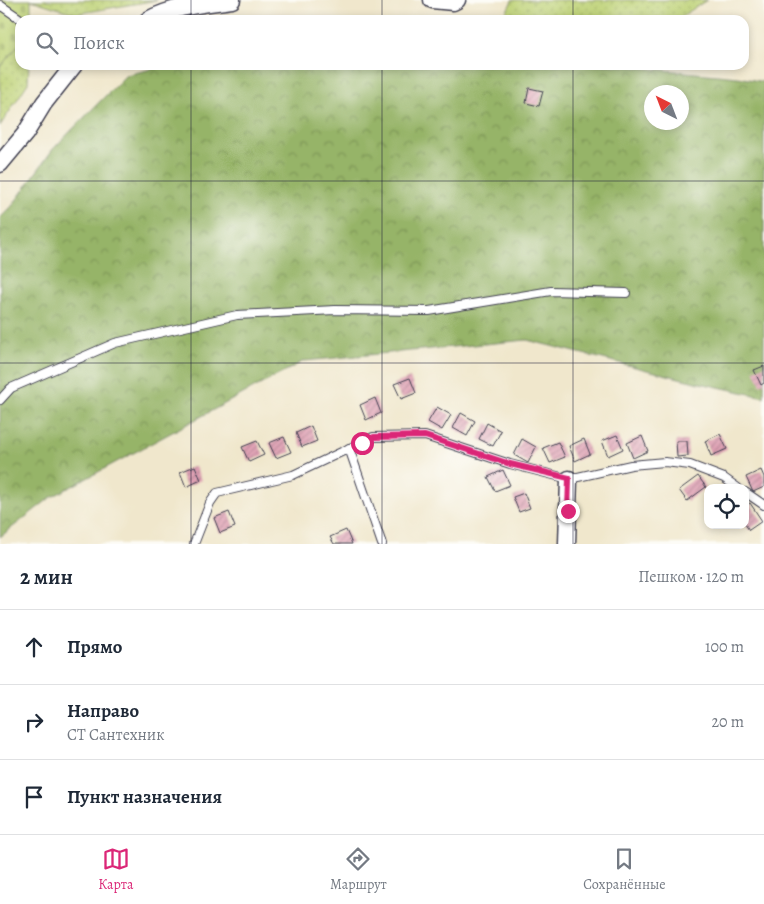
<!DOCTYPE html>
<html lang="ru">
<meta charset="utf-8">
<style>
body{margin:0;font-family:Alegreya,serif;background:#f2f2f3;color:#1f2937}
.controls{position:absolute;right:15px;bottom:15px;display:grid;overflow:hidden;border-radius:10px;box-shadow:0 2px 8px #0003}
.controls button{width:45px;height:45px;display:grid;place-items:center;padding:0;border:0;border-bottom:1px solid #e0e1e3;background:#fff;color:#1f2937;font:25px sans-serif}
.compass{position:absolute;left:644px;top:85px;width:45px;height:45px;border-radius:50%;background:#fff;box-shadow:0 2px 8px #0003;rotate:318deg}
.stop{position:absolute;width:15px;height:15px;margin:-11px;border:4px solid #db2777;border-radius:50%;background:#fff}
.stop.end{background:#db2777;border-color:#fff;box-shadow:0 1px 5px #0008}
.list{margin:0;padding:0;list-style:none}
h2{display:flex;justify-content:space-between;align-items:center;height:65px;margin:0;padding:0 20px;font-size:21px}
h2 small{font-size:16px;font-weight:400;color:#747a83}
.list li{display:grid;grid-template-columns:32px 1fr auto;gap:15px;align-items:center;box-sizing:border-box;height:75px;padding:0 20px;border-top:1px solid #e0e1e3}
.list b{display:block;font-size:19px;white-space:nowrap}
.list p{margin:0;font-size:16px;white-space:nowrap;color:#747a83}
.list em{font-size:16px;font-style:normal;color:#747a83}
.icon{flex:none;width:28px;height:28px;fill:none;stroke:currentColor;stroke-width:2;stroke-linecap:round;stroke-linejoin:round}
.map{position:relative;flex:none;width:764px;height:544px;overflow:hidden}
.search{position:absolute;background:#fff;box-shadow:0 2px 8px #0003;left:15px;right:15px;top:15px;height:55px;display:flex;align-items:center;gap:12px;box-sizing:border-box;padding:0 18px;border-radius:15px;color:#747a83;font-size:19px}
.sheet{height:290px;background:#fff}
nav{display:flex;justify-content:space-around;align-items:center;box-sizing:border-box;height:70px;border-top:1px solid #e0e1e3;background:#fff;font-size:14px;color:#747a83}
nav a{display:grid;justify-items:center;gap:2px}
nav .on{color:#db2777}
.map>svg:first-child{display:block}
.grass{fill:url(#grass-dots);stroke:#707a58}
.forest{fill:url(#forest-crowns);stroke:#5c6b51;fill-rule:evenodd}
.cemetery{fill:url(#cemetery-stones);stroke:#707a58}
.building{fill:url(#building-hatch)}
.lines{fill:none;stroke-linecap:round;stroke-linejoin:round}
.lane-casing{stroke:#414051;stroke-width:10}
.street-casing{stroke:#414051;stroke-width:19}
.lane{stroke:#fff;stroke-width:8}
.street{stroke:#fff;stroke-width:16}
.route{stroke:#db2777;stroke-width:6}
.grid{fill:none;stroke:#22223b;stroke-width:1;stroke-opacity:0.55}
</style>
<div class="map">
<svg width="764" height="544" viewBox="0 0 764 544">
<defs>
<pattern id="grass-dots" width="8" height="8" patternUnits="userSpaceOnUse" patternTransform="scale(1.25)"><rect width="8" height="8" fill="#bed276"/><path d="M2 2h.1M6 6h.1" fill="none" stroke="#a3b467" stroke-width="1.8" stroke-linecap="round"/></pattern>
<pattern id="forest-crowns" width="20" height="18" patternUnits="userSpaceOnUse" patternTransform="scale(1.25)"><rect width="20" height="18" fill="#96b467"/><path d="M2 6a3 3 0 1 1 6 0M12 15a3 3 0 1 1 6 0" fill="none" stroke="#7a9256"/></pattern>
<pattern id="cemetery-stones" width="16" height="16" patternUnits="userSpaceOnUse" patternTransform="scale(1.25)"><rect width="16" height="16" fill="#bed276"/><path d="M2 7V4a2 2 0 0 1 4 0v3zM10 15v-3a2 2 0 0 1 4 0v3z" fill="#a3b467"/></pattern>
<pattern id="building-hatch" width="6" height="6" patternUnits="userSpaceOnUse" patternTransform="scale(1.25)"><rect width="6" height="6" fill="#dfa1b4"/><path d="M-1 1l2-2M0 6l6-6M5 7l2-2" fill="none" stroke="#b48394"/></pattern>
</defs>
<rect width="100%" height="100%" fill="#fdfcf7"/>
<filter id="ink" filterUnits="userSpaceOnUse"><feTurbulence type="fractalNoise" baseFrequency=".02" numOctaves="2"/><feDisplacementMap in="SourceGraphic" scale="10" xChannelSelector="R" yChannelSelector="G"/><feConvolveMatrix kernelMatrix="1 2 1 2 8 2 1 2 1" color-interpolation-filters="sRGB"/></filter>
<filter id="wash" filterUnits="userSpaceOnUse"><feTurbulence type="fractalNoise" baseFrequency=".0096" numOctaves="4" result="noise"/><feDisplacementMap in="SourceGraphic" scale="20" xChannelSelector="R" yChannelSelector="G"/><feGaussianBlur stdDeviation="1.12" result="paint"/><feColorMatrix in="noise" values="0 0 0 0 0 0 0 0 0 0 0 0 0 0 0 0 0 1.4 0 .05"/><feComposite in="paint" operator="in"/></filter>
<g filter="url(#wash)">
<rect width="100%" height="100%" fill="#f0e7cc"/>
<g class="grass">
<path d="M31,0h126l-81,14z"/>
<path d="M512,0h195l-31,20h-173z"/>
<path d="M20,43v22h9l-1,18 -28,43v-59z"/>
</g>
<path class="forest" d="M169,65h442l127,12 26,5v315l-69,-15 -168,-42 -223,21 -254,137 -50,39v-319l12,-12 41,-57 73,-74zM652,92h30v30h-30z"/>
<path class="cemetery" d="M0,0h31v20h-11v23l-20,24z"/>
<g id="blocks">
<g class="building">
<path d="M529,88l14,3 -4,15 -13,-3z"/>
<path d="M764,366v17l-3,2 -7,-15z"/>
<path d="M410,378l6,15 -15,6 -7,-15z"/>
<path d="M375,398l6,15 -15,7 -6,-15z"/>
<path d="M437,407l14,8 -9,15 -14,-8z"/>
<path d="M461,413l14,8 -8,15 -14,-8z"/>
<path d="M487,423l14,8 -8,15 -14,-7z"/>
<path d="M311,426l6,15 -15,6 -6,-14z"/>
<path d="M720,434l7,15 -16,7 -6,-15z"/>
<path d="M617,435l6,14 -15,7 -6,-15z"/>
<path d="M642,436l6,15 -15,7 -6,-15z"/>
<path d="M284,437l7,15 -15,6 -7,-15z"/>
<path d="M522,439l14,8 -8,16 -14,-8z"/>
<path d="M584,439l6,15 -15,7 -6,-15z"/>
<path d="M257,441l7,14 -15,7 -7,-15z"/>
<path d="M676,441h11l1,15 -11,1z"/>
<path d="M558,442l7,15 -15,6 -7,-15z"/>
<path d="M195,466l6,14 -15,7 -6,-15z"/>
<path d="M503,470l7,15 -15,6 -7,-14z"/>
<path d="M761,470l3,7v10l-11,5 -7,-15z"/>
<path d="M698,476l8,11 -19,14 -8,-11z"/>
<path d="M524,493l6,15 -11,4 -6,-15z"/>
<path d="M750,503l12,18 -13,9 -4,-6v-18z"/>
<path d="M229,512l6,15 -15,6 -6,-15z"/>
<path d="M346,530l6,14h-18l-4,-7z"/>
</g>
</g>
</g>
<g filter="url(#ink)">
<use href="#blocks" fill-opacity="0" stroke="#414051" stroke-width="1"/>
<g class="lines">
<g class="lane-casing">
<g id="lane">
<path d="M0,5l22,15"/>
<path d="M0,400l11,-12 104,-45 122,-28 98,-5 94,1 122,-20 75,2"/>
<path d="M349,448l33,96"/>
<path d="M745,492l19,13"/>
<path d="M194,544l16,-41 7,-10 76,-18 80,-38 52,-1 85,28 59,15 62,-14 34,-3 25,3 34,13 14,10"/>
</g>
</g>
<g class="street-casing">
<g id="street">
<path d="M432,0l21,2 4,-2"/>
<path d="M148,20c25,-14 56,-16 84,-20"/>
<path d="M0,164l25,-30 19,-31 30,-38"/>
<path d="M567,544l2,-65"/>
</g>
</g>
<use href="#lane" class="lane"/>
<use href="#street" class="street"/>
</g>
</g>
<g class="lines" filter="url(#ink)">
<path class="route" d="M362,443l12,-6 51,-1 85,28 59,14 -1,33"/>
</g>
<path class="grid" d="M191,0v20M382,0v20M573,0v20M191,65v479M382,65v479M573,65v479M0,181h764M0,363h764"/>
</svg>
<div class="controls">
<button><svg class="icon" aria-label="locate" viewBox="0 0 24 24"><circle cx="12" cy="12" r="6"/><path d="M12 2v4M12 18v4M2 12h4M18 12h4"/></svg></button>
</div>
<svg class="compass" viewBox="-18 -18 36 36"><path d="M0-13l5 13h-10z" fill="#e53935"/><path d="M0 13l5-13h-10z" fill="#747a83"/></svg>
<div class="stop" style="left:362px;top:443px"></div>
<div class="stop end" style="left:568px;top:511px"></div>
<div class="search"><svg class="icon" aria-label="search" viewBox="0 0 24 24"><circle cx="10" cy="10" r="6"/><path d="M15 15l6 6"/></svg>Поиск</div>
</div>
<section class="sheet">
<h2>2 мин<small>Пешком · 120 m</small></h2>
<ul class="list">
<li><svg class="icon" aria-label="ahead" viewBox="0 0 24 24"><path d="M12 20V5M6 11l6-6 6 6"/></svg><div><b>Прямо</b></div><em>100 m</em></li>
<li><svg class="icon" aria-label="right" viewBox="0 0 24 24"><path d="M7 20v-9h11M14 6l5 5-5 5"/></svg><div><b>Направо</b><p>СТ Сантехник</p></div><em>20 m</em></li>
<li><svg class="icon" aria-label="arrive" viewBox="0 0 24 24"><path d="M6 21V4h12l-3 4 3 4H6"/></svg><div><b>Пункт назначения</b></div></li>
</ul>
</section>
<nav>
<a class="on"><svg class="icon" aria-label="map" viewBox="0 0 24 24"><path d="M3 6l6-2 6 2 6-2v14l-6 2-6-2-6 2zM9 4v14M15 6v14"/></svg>Карта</a>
<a><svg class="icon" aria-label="directions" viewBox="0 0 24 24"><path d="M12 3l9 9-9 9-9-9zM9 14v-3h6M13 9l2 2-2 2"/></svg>Маршрут</a>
<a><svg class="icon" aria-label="saved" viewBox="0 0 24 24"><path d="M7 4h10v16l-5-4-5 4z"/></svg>Сохранённые</a>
</nav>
